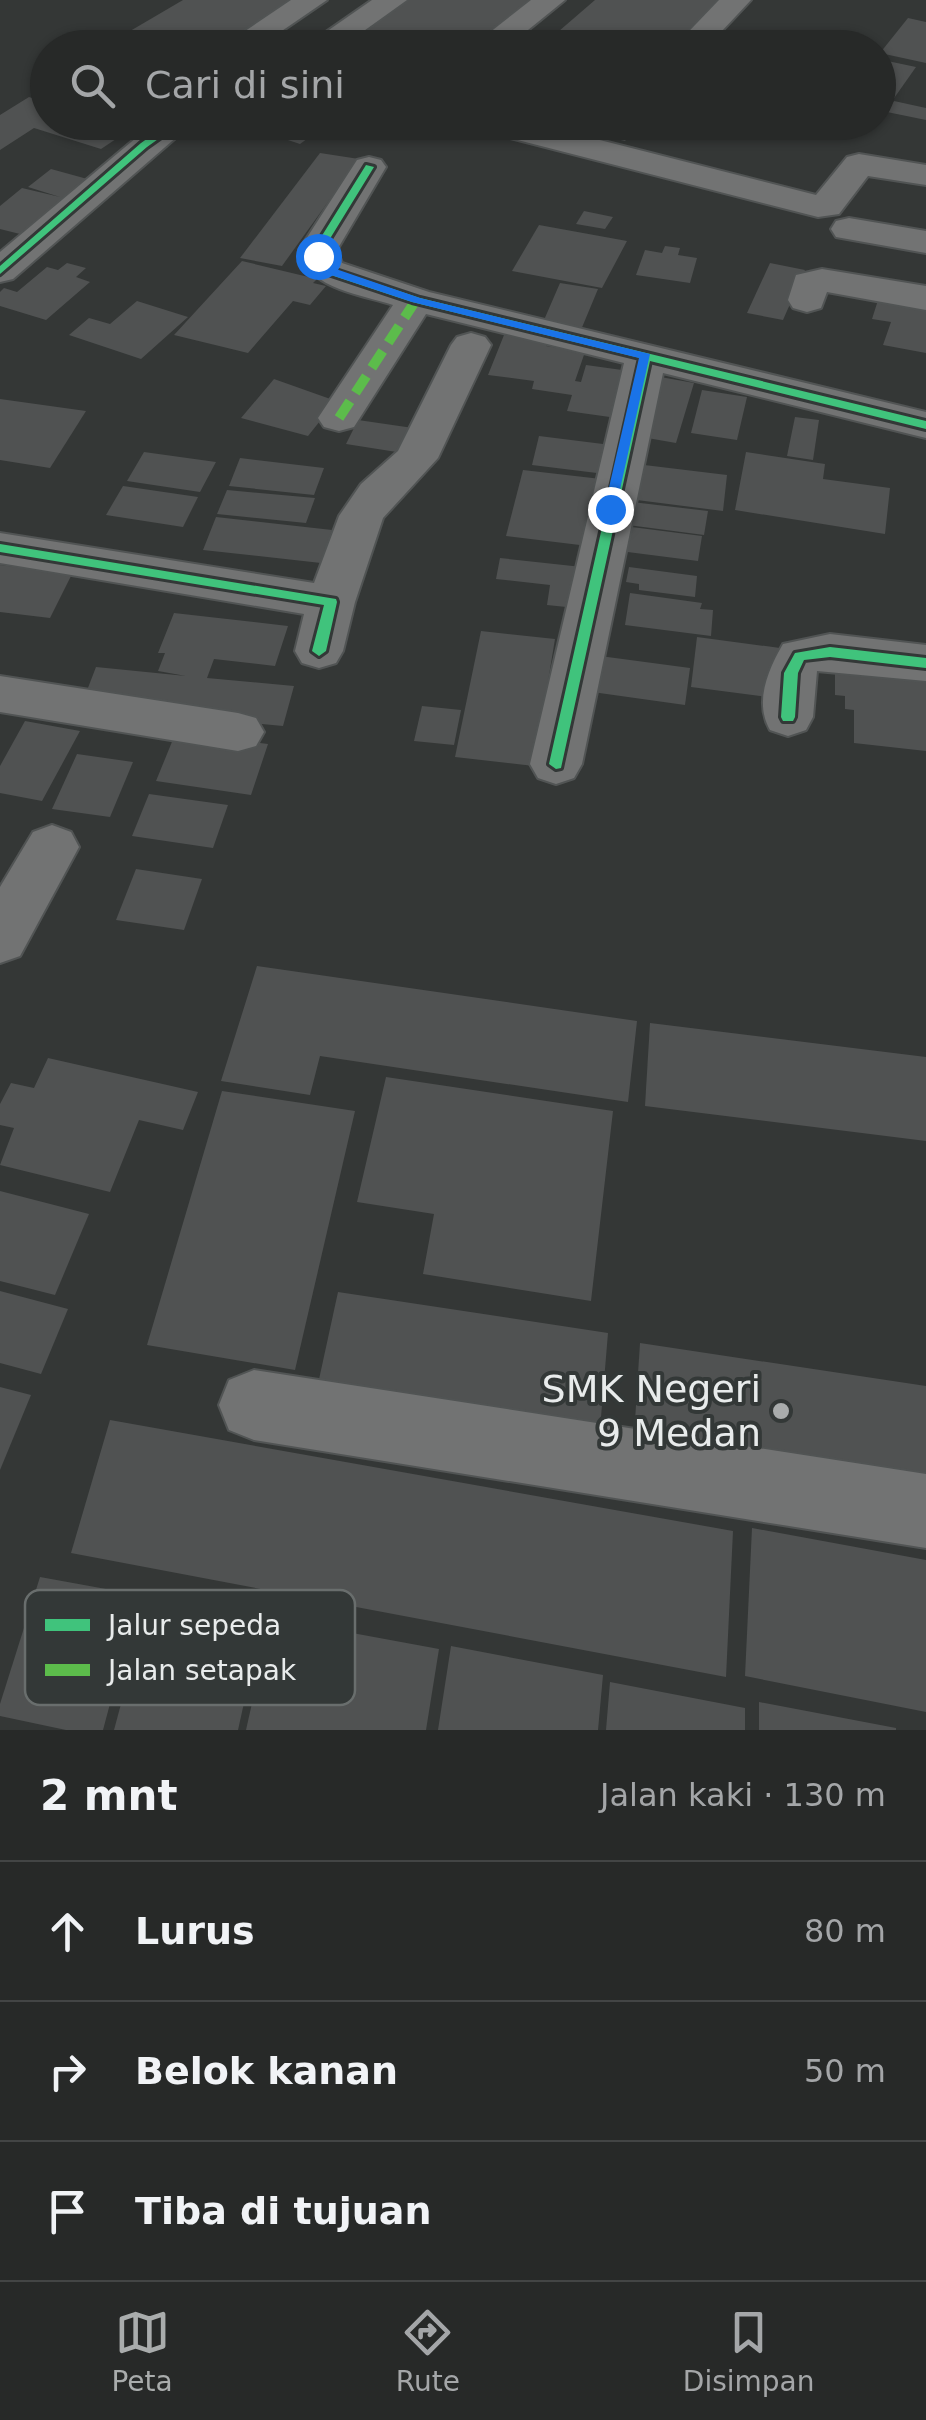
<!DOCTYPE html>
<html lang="id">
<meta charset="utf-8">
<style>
body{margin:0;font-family:"DejaVu Sans",sans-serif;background:#333534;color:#f1f3f6}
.stop{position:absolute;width:30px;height:30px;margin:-22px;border:8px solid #1a73e8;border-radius:50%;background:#fff}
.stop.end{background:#1a73e8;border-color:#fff;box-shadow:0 2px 10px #0008}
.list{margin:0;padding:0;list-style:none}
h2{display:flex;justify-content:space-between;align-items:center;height:130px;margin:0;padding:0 40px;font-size:42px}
h2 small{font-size:32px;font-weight:400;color:#a4a6a8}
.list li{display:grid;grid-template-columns:65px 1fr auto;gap:30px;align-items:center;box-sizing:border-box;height:140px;padding:0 40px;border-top:2px solid #434545}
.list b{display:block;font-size:38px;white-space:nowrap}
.list em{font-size:32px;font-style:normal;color:#a4a6a8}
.icon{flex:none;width:55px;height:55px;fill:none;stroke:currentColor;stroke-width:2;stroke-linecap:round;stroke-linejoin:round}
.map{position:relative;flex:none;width:926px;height:1730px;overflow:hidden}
.search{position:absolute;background:#272928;box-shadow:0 2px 8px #0004;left:30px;right:30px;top:30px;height:110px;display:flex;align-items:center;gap:25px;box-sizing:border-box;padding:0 35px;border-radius:55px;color:#a4a6a8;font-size:38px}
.sheet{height:550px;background:#272928}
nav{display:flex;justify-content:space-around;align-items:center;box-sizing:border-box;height:140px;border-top:2px solid #434545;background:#272928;font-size:28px;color:#a4a6a8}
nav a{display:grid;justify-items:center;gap:5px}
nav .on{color:#a9acac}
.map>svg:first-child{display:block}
.building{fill:#505252}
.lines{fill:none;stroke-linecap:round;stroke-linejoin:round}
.minor-casing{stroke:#515454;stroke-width:4}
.minor{fill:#727373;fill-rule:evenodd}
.quiet{stroke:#5cbc4b;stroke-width:10;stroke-dasharray:20 10;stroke-linecap:butt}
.cycleway-casing{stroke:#333837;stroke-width:6}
.cycleway{fill:#40c37c;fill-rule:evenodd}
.route{fill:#1a73e8}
.poi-dot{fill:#a9acac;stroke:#333837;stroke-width:4}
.labels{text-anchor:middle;stroke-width:8;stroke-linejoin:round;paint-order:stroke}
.near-poi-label{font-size:38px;fill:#e8ebeb;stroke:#333837;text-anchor:end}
.key{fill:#333837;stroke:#696e6d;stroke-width:2.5}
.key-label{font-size:28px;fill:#e8ebeb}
</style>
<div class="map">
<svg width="926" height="1730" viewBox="0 0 926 1730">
<rect width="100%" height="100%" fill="#343736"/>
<g class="building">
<path d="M183,0h116l-77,48h-103l-11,-4z"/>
<path d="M398,0h147l-64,48h-154z"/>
<path d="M595,0h136l-48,48 -139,-4z"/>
<path d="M908,18l18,4v41l-46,-10z"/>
<path d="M878,59l38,8 -31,44 -7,-1z"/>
<path d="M29,97l19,6v19h64l19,7 -30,20 -67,-21 -34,22v-35z"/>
<path d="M894,101l32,7v12l-39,-8z"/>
<path d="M234,122h96l-30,22z"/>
<path d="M596,122h45l-16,19 -38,-9z"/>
<path d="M320,153l39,6 -77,107 -42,-8z"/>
<path d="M51,169l40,11 -23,18 -4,-1 -44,37 -20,-5v-23l22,-18 38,9 -32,-10z"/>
<path d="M584,211l29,6 -8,12 -29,-5z"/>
<path d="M539,225l88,16 -25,47 -90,-17z"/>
<path d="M665,246l15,2 -2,7 19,3 -7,25 -54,-8 9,-25 17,3z"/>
<path d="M242,261l75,18 -4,4 13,3 -16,19 -17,-4 -45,52 -74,-18z"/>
<path d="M67,263l19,5 -10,9 14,5 -44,38 -46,-14v-14l4,-4 13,4 30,-25 11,3z"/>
<path d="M770,263l35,7 -22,50 -36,-7z"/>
<path d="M560,283l38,6 -20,48 -25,-5 4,-9 -13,-3z"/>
<path d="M879,297l47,9v47l-43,-8 8,-23 -19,-3z"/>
<path d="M137,301l51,16 -47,42 -72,-24 20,-17 21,6z"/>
<path d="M504,335l44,6 -2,5 39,6 -10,29 6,1 5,-17 36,5 -2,8h6l-9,40 -50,-7 5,-16 -40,-6 2,-8 -46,-6z"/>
<path d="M655,376l39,7 -18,60 -40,-7z"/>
<path d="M274,379l62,22 -28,35 -67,-18z"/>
<path d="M702,390l45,7 -10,43 -46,-7z"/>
<path d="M0,399l86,12 -36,57 -50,-8z"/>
<path d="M795,417l24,3 -6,40 -26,-4z"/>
<path d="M358,420l55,8 -10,25 -57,-9z"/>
<path d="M539,436l72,9 -6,29 -73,-9z"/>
<path d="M144,452l72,10 -16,30 -73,-11z"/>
<path d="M746,452l79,12 -2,15 67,9 -5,46 -150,-24z"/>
<path d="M240,458l84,10 -10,27 -85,-9z"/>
<path d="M636,464l91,11 -4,36 -94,-12z"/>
<path d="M523,470l78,9 -13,67 -82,-10z"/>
<path d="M123,486l75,11 -15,30 -77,-12z"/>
<path d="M227,490l88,8 -9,25 -89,-9z"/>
<path d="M632,502l76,9 -4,24 -76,-10z"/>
<path d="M216,517l116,13 -11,33 -118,-13z"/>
<path d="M616,525l86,11 -4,25 -86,-11z"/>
<path d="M500,558l82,9 -6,41 -29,-3 3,-20 -54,-6z"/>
<path d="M0,565l72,9 -22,44 -50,-6z"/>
<path d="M629,567l68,9 -2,21 -56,-7v-6l-13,-2z"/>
<path d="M630,593l72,10 -2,6 13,1 -2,26 -86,-11z"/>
<path d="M174,613l114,13 -13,40 -61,-7 -7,19 87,8 -11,40 -202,-20 15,-39 90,9 -28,-5 7,-18h-7z"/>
<path d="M481,631l74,8 -21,127 -79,-9z"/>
<path d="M697,637l83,11 -4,50 -85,-11z"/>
<path d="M585,654l105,14 -5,37 -107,-15z"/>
<path d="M844,670l82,9v72l-72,-8v-33l-9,-1v-13l-10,-1v-22l9,1z"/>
<path d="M422,706l39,4 -7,35 -40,-4z"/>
<path d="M25,721l55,10 -38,70 -42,-8v-27z"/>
<path d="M176,732l92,12 -17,51 -95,-14z"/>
<path d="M77,754l56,8 -23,55 -58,-8z"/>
<path d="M149,794l79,11 -15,43 -81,-12z"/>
<path d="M136,869l66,10 -18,51 -68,-10z"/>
<path d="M257,966l380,55 -9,81 -308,-46 -10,39 -89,-14z"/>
<path d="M650,1023l276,34v84l-281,-35z"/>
<path d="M48,1058l150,34 -15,38 -44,-10 -29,72 -110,-27 14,-37 -14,-3v-21l11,-21 23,5z"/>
<path d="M386,1077l227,34 -22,190 -168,-27 11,-60 -77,-12z"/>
<path d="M222,1091l133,20 -60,259 -148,-25z"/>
<path d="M0,1191l89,23 -34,81 -55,-14z"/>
<path d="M0,1291l68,18 -27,65 -41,-11z"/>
<path d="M338,1292l270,41 -8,96 -282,-45z"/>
<path d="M640,1343l286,43v95l-292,-45z"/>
<path d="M0,1387l31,8 -31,75z"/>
<path d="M110,1420l623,111 -7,146 -655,-124z"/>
<path d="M752,1528l174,32v152l-181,-36z"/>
<path d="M40,1577l99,18 -36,135h-37l-66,-14v-12z"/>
<path d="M150,1596l113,21 -25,113h-124z"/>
<path d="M271,1618l168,31 -13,81h-180z"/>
<path d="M451,1646l152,29 -5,55h-160z"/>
<path d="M610,1682l135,26v22h-139z"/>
<path d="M759,1702l137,26v2h-137z"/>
</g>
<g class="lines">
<g class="minor-casing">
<g id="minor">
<path d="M291,0h36l-70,48h-37z"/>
<path d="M372,0h35l-67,48h-37z"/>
<path d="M531,0h34l-59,48h-36z"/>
<path d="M719,0h32l-45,48h-33z"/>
<path d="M155,122h39l-181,157 -13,3v-30z"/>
<path d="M471,122h58l287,73 31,-38 12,-3 67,11v20l-58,-9 -29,38 -21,3 -343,-88z"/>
<path d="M369,157l12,3 5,7 -49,83 5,13 87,29 497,120v26l-263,-65 -81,391 -8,14 -18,6 -18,-6 -8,-14 94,-401 -198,-49 -72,113 -15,4 -15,-4 -6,-9 75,-113c-33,-11 -85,-16 -94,-55l58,-90z"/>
<path d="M849,218l77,13v22l-90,-16 -5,-8 5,-8z"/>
<path d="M822,269l104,17v24l-99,-18 -6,16 -14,4 -14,-4 -5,-8 8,-25z"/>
<path d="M471,333l14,4 6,8 -53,113 -55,60 -28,84 -12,49 -7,12 -17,5 -17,-5 -7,-12 9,-37 -304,-51v-30l314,50 25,-67 22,-32 37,-33 53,-106 6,-8z"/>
<path d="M830,634l96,11v36l-109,-10 -4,46 -7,13 -18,6 -18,-6c-16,-28 -2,-60 13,-86z"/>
<path d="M0,676l238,37 18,5 8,14 -8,14 -18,5 -238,-39z"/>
<path d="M52,825l19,7 8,15 -59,109 -20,7v-76l33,-55z"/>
<path d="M254,1370l672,104v74l-672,-108 -25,-10 -10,-25 10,-25z"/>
</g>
</g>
<use href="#minor" class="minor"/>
<path class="quiet" d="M339,418l77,-118"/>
<g class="cycleway-casing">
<g id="cycleway">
<path d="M171,122h11l-35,25 -147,127v-8l141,-123z"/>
<path d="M366,165l8,2 -51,83 3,12 7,7 87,29 506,123v8l-276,-68 -89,407 -5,1 -7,-5 91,-406 -228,-56 -87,-29 -9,-10 -3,-13z"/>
<path d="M0,544l336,55 1,3 -11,49 -7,5 -7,-5 12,-46 -324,-53z"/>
<path d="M830,647l96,11v10l-96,-11 -26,3 -6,13 -3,44 -2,4h-10l-2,-4 3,-44 11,-20z"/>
</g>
</g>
<use href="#cycleway" class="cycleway"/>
</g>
<path class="route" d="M314,254h8l11,14 87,30 230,56 -35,158 -11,-3 35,-151 -227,-56 -87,-29z"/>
<circle class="poi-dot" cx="781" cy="1411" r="10"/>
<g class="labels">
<g class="near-poi-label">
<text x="761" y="1402">SMK Negeri<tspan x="761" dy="44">9 Medan</tspan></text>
</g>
</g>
<rect x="25" y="1590" width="330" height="115" rx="15" class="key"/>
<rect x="45" y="1619" width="45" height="12" fill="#40c37c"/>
<rect x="45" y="1664" width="45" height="12" fill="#5cbc4b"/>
<g class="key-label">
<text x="108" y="1635">Jalur sepeda</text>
<text x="108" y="1680">Jalan setapak</text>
</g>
</svg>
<div class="stop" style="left:318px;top:256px"></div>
<div class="stop end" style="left:610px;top:509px"></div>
<div class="search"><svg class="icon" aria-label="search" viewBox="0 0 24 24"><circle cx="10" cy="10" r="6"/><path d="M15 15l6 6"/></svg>Cari di sini</div>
</div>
<section class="sheet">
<h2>2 mnt<small>Jalan kaki · 130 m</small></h2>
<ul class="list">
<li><svg class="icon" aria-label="ahead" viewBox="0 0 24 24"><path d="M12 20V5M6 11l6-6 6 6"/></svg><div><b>Lurus</b></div><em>80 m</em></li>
<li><svg class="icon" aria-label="right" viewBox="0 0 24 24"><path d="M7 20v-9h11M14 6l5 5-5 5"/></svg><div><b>Belok kanan</b></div><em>50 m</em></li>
<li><svg class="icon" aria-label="arrive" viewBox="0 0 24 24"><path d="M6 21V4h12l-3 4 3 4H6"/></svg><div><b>Tiba di tujuan</b></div></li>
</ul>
</section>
<nav>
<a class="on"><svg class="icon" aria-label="map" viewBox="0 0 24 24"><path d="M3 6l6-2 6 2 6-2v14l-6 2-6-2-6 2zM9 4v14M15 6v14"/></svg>Peta</a>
<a><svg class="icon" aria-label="directions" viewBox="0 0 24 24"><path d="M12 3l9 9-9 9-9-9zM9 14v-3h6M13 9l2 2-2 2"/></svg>Rute</a>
<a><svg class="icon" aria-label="saved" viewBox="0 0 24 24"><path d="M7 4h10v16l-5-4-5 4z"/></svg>Disimpan</a>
</nav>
